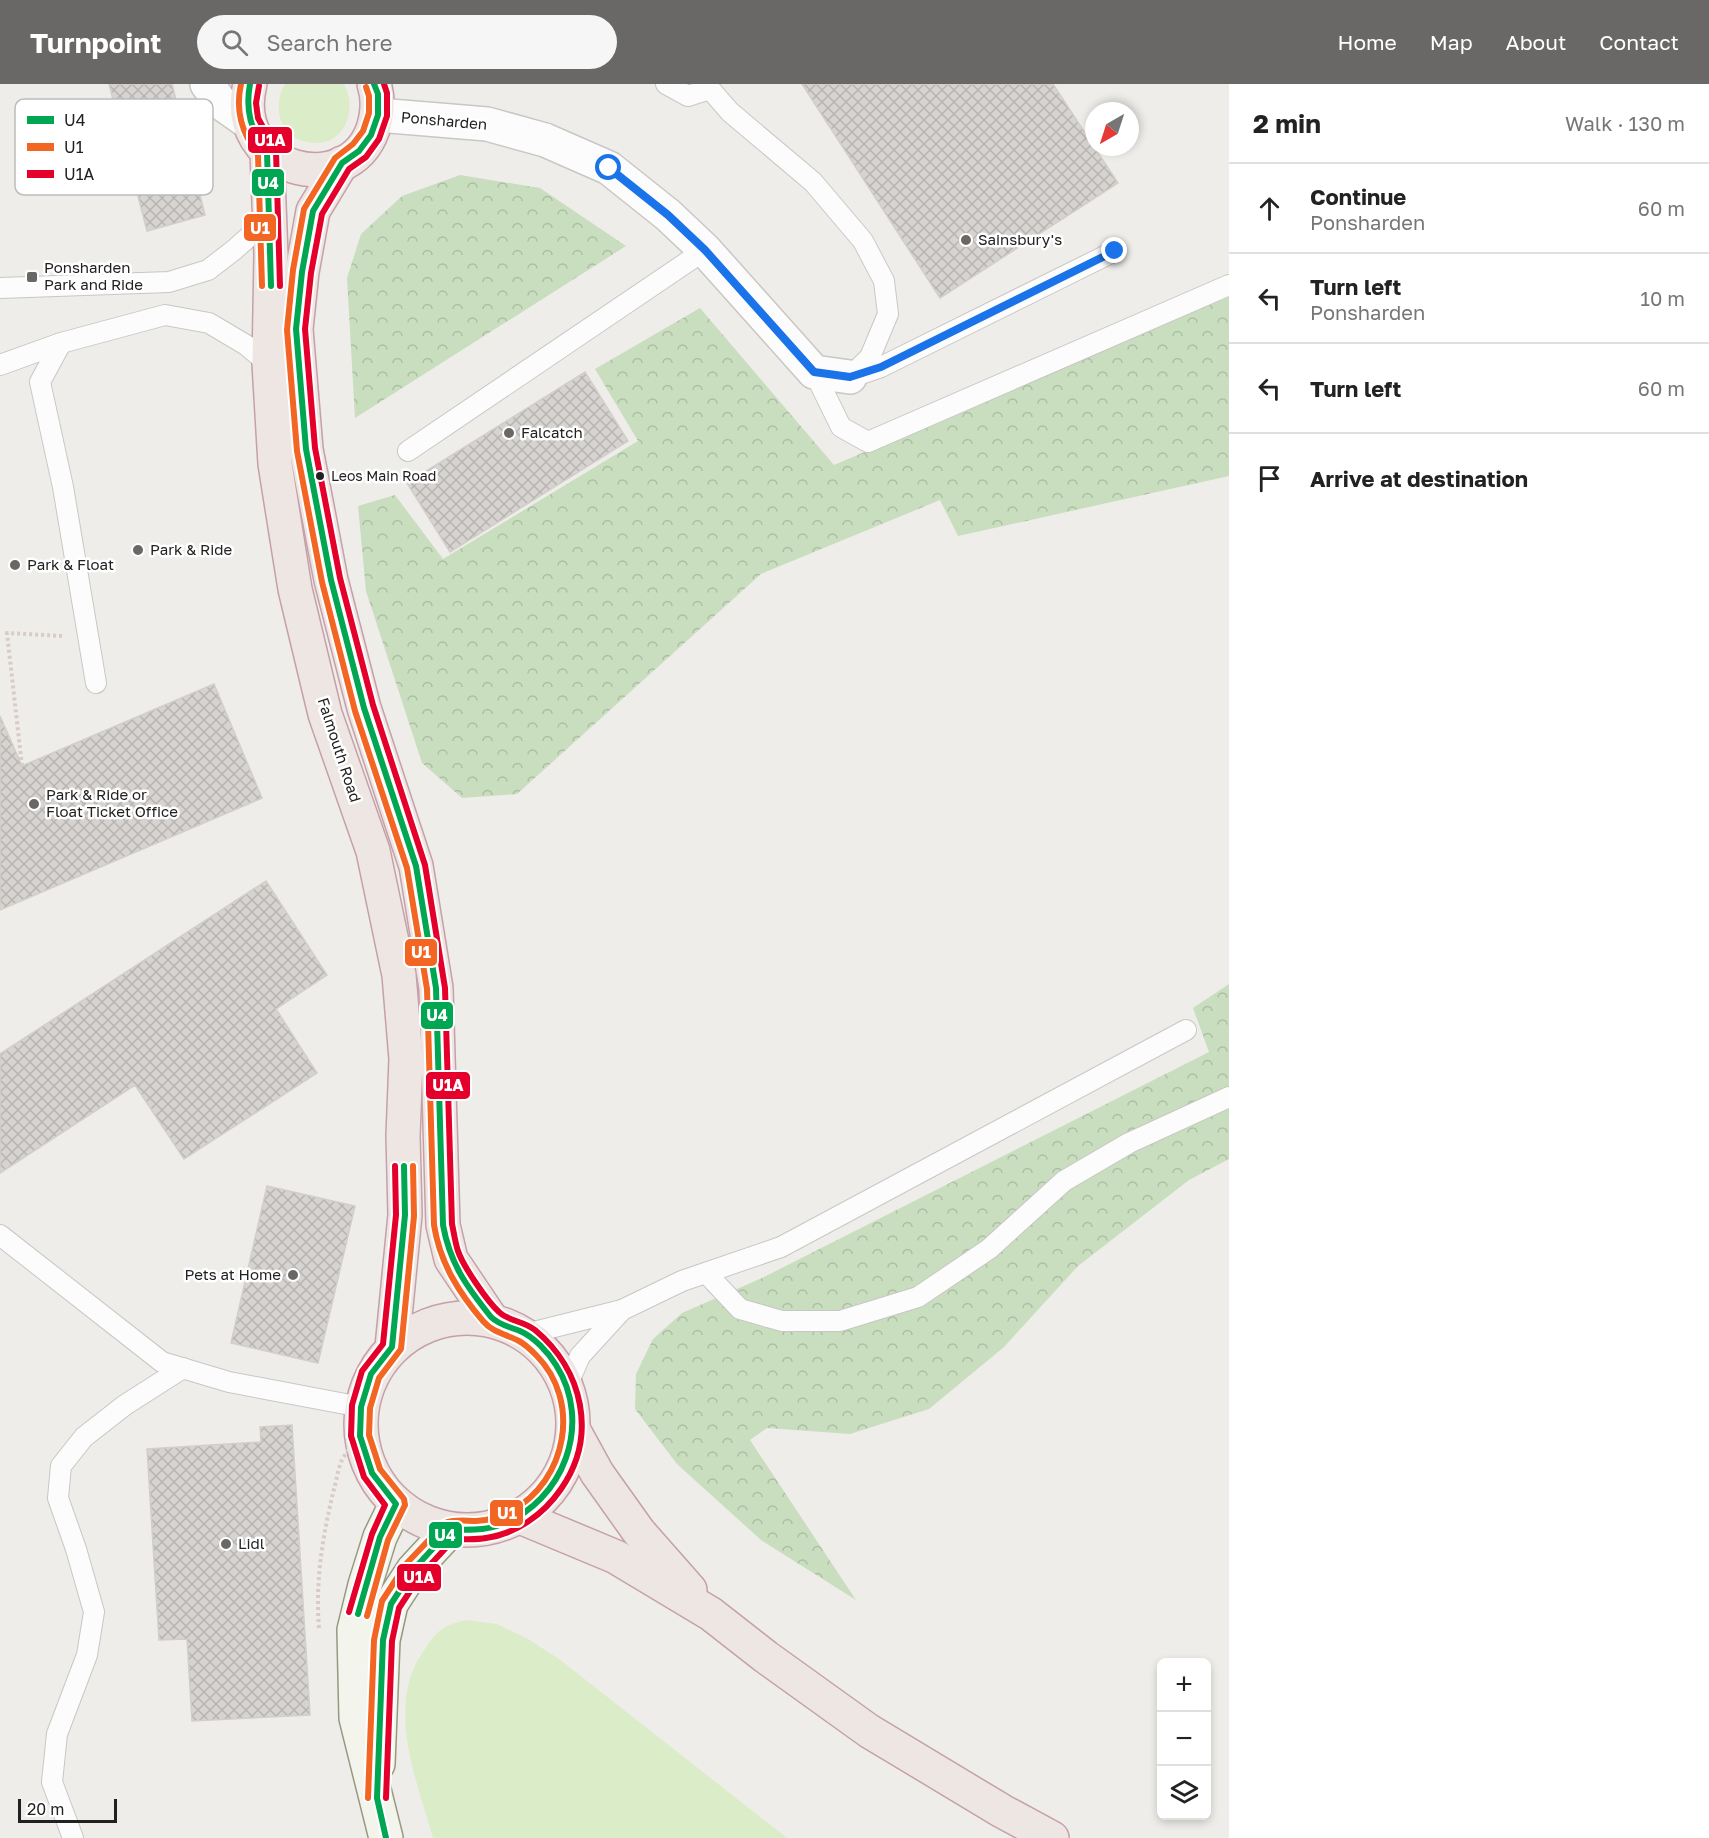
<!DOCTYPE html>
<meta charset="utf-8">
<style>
body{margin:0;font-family:"Golos Text",sans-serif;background:#f6f6f6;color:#222}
.controls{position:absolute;right:18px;bottom:18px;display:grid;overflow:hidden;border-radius:9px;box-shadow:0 3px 9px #0003}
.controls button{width:54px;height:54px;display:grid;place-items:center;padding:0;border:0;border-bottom:2px solid #e0e0e0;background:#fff;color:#222;font:30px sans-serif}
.compass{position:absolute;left:1085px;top:18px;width:54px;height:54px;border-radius:50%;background:#fff;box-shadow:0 3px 9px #0003;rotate:219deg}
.scale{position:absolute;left:18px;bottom:15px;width:99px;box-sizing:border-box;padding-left:6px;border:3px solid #212121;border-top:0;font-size:16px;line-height:21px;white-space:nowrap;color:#212121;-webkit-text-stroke:4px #fff;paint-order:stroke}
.stop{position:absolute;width:18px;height:18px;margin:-14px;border:4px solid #1a73e8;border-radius:50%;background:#fff}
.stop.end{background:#1a73e8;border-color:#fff;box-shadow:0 2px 6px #0008}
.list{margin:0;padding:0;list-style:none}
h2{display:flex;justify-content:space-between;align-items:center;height:78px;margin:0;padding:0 24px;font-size:26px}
h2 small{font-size:20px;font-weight:400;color:#767676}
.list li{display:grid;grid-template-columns:39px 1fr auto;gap:18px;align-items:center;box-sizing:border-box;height:90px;padding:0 24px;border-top:2px solid #e0e0e0}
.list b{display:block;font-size:22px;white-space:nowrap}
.list p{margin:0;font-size:20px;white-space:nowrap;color:#767676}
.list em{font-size:20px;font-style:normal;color:#767676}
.icon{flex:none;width:33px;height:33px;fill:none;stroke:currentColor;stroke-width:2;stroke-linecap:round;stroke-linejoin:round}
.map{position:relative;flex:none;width:1229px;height:1754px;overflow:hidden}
header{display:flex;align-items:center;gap:36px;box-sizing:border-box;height:84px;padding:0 30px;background:#696867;color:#fff}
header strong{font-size:28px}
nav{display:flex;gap:33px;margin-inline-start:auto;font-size:21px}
.search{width:420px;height:54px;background:#f6f6f6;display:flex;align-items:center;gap:15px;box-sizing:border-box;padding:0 21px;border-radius:33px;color:#767676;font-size:22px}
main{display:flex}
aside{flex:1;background:#fff}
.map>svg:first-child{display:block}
.grass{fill:#daecc8}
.forest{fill:url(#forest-crowns)}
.building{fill:url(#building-cross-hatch);stroke:#d2cfca;stroke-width:1.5}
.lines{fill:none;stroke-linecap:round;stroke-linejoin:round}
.service-casing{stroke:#c8c7c5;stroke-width:22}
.minor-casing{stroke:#c8c7c5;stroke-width:36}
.tertiary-casing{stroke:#c8c7c5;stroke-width:36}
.secondary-casing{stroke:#969980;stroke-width:36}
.trunk-casing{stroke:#c5a0a8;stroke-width:36}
.path{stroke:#d8cbc8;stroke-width:4;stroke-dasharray:3 3;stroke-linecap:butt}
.service{stroke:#fdfcfc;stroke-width:20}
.minor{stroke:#fdfcfc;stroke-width:33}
.tertiary{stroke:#fdfcfc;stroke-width:33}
.secondary{stroke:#f3f4ec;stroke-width:33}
.trunk{stroke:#eee6e3;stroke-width:33}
.bus-1-casing{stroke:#fff;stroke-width:10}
.bus-2-casing{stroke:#fff;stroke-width:10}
.bus-3-casing{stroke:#fff;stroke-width:10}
.bus-1{stroke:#00a651;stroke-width:6}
.bus-2{stroke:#f26522;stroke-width:6}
.bus-3{stroke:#e4002b;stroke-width:6}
.route{stroke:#1a73e8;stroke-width:8}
.poi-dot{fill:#696867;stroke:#fff;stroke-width:2}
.bus-dot{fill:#212121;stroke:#fff;stroke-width:2}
.labels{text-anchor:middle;stroke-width:5;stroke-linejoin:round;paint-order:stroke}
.bus-label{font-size:14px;fill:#212121;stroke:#fff;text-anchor:start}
.street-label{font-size:15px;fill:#212121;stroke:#fff}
.poi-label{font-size:15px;fill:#212121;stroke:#fff;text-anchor:start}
.key{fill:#fff;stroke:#bcbcbc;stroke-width:1.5}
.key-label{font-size:16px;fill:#212121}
.line-badge{stroke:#fff;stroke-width:2}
.badge-label{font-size:16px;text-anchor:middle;font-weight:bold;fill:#fff}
</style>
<header>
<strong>Turnpoint</strong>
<div class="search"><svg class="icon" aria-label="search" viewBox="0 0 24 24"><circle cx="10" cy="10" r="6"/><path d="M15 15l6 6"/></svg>Search here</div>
<nav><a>Home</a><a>Map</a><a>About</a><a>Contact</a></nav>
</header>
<main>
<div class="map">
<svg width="1229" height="1754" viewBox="0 0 1229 1754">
<defs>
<pattern id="forest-crowns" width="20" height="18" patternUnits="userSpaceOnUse" patternTransform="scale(1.5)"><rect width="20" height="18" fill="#c8debe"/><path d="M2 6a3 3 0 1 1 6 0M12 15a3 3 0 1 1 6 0" fill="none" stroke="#acbea3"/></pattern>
<pattern id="building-cross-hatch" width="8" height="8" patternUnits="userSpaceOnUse" patternTransform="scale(1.5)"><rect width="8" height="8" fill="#d6d3d0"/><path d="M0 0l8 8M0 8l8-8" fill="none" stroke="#b7b5b2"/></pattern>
</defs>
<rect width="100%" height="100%" fill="#efede9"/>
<g class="grass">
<path d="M285,0h59c15,27 -1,66 -37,58 -28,-5 -35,-36 -22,-58z"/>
<path d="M466,1536l31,4 31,15 31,20 228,179h-354c-16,-57 -48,-132 -10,-186 6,-9 12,-19 21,-24 6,-4 15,-6 22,-8z"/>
</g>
<g class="forest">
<path d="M460,91l80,13 86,58 -271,172 -8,-140 14,-44 41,-38z"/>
<path d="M1229,213v179l-271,60 -18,-36 -179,74 -244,220 -55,4 -40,-35 -56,-172 -8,-85 37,-11 48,64 195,-118 -43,-72 105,-61 134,157z"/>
<path d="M1229,900v175l-40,21 -111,86 -74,81 -75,62 -79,25 -83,-6 -17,12 106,160 -95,-60 -84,-76 -42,-55 1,-35 17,-35 29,-26 80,-35 447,-226 -16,-44z"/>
</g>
<g class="building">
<path d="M109,0h63l33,131 -58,16z"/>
<path d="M802,0h251l65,99 -178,115z"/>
<path d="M585,288l43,69 -178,111 -43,-69z"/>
<path d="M214,600l48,114 -262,112v-194l22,50z"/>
<path d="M266,797l61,94 -51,34 41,64 -133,86 -49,-74 -135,88v-119z"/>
<path d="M267,1102l88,20 -37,157 -87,-20z"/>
<path d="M292,1341l18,290 -118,6 -5,-82 -28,1 -12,-191 114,-7 -1,-15z"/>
</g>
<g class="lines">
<g class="service-casing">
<g id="service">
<path d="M666,0l22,12 22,-7"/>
<path d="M709,0l1,5 20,23 83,70 50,59 21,40 4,33 -18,43 -20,20"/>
<path d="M0,204l169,-6 39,-12 26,-20 36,-32"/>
<path d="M61,259l-21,39 23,105 33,196"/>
<path d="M0,281l61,-22 104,-28 44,8 37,22 23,19"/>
<path d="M814,288l27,55 27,15 361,-157"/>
<path d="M852,293l29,-10 234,-116"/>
<path d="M408,367l297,-201"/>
<path d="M0,1151l162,127 67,20 132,25"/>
<path d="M706,1189l34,36 42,12h58l78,-24 71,-48 75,-68 65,-38 100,-46"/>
<path d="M526,1250l96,-24 60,-29 99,-34 405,-217"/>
<path d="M567,1302l13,-30 42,-46"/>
<path d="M73,1754l-21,-56 5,-48 30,-79 7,-43 -18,-63 -18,-51 3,-32 23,-29 41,-32 58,-37"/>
</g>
</g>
<g class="minor-casing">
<path id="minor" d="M378,31l109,9 58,16 64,28 59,47 37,35 109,122 36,5"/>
</g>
<g class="tertiary-casing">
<path id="tertiary" d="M207,0l14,19 27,19"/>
</g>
<g class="secondary-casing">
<g id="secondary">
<path d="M378,1680l5,-124 8,-36 22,-34 37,-40"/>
<path d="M386,1754l-30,-120 -2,-88 11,-45 15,-48 16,-33"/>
</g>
</g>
<g class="trunk-casing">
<g id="trunk">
<path d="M250,0c-22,88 98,117 123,45 5,-16 6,-30 1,-45"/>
<path d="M267,68l4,103 -2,109 6,100 20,125 30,125 48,137 26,124 7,84 -3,77 2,79 -13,132"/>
<path d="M342,79l-29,48 -11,61 -6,57 10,120 25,131 33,128 52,158 20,122 7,237 8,34 41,61"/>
<circle cx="467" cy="1340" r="106"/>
<path d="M574,1347l23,42 42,59 51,58"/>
<path d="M520,1433l96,40 95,57 55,43 103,74 133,80 50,27"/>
</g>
</g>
<g class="path">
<path d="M22,682l-15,-133 55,3"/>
<path d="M319,1544c-4,-47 4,-94 15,-139 3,-10 4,-22 9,-31 5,-8 11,-15 17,-22"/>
</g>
<use href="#service" class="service"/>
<use href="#minor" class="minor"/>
<use href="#tertiary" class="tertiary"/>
<use href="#secondary" class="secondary"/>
<use href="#trunk" class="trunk"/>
<g class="bus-1-casing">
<g id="bus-1">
<path d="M250,0c-5,27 1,47 17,68l4,134"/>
<path d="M374,0l4,10v21l-7,20 -12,16 -17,12 -29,48 -11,61 -6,57 10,120 25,131 33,128 52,158 20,122 7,237c7,39 24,62 48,92 8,8 19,10 29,14 14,6 28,21 36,34 37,58 8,137 -56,160 -16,6 -33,4 -50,5l-37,40 -22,34 -8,36 -6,158 9,40"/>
<path d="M358,1530l22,-77 16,-33 -24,-31 -12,-37 1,-29 10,-33 21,-27 13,-132 -1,-49"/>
</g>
</g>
<g class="bus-2-casing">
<g id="bus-2">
<path d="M241,0c-6,27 1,49 17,71l4,131"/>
<path d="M366,3l3,9v17l-6,18 -10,13 -18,14 -31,51 -11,61 -6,60 10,121 25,131 33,129 52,157 20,121 7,236c6,38 25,68 49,96 10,12 23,13 36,20 6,3 12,9 17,14 46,46 31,126 -25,156 -11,5 -22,10 -35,10 -10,0 -22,-2 -31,2l-39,41 -24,37 -8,39 -6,158"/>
<path d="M367,1532l21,-76 17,-35 -1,-6 -24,-30 -11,-34 1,-27 9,-30 22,-29 13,-133 -1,-50"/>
</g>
</g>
<g class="bus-3-casing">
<g id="bus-3">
<path d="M384,0l3,9v23l-8,23 -13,18 -17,12 -27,45 -11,59 -6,56 10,119 25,130 33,127 52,160 20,123 7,236c2,9 3,18 6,27 5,15 29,50 41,61 9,9 25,9 36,18 48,40 63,106 26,159 -17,25 -45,45 -75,49 -10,2 -21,1 -32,1l-34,37 -21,32 -7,33 -6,157"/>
<path d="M259,2l-3,17 2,15 18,33 4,135"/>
<path d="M349,1528l23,-78 13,-29 -21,-28 -13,-41 1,-31 10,-34 21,-27 13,-129 -1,-49"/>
</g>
</g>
<use href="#bus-1" class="bus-1"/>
<use href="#bus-2" class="bus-2"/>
<use href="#bus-3" class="bus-3"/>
</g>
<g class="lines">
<path class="route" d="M609,84l59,47 37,35 109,122 36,5 31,-10 234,-116"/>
</g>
<g class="poi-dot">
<circle cx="966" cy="156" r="6"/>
<rect x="26" y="187" width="12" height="12" rx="3"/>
<circle cx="509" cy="349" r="6"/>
<circle cx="138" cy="466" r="6"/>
<circle cx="15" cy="481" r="6"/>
<circle cx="34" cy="720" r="6"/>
<circle cx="293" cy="1191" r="6"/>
<circle cx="226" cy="1460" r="6"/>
</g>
<circle class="bus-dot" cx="320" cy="392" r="5"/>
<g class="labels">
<g class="bus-label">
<text x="331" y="397">Leos Main Road</text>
</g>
<g class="street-label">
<text transform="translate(444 37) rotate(5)" y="5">Ponsharden</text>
<text transform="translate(339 666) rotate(72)" y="5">Falmouth Road</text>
</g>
<g class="poi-label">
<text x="978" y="161">Sainsbury's</text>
<text x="44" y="189">Ponsharden<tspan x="44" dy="17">Park and Ride</tspan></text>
<text x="521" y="354">Falcatch</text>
<text x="150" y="471">Park &amp; Ride</text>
<text x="27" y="486">Park &amp; Float</text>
<text x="46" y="716">Park &amp; Ride or<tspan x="46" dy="17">Float Ticket Office</tspan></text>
<text x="281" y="1196" text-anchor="end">Pets at Home</text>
<text x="238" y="1465">Lidl</text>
</g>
</g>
<rect x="15" y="15" width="198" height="96" rx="9" class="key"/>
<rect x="27" y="32" width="27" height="8" fill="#00a651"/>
<rect x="27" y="59" width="27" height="8" fill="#f26522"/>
<rect x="27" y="86" width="27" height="8" fill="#e4002b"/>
<g class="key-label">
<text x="64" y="42">U4</text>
<text x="64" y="69">U1</text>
<text x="64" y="96">U1A</text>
</g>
<g class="line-badge">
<rect x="247" y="42" width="46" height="28" rx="6" fill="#e4002b"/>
<rect x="251" y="84" width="34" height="29" rx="6" fill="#00a651"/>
<rect x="243" y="129" width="34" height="29" rx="6" fill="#f26522"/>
<rect x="404" y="854" width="34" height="29" rx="6" fill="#f26522"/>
<rect x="420" y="917" width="34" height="29" rx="6" fill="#00a651"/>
<rect x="425" y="987" width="46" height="29" rx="6" fill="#e4002b"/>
<rect x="489" y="1415" width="35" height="28" rx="6" fill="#f26522"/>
<rect x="428" y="1437" width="35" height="28" rx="6" fill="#00a651"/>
<rect x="396" y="1479" width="46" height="29" rx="6" fill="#e4002b"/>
</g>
<g class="badge-label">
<text x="270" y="62">U1A</text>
<text x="268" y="105">U4</text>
<text x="260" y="150">U1</text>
<text x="421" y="874">U1</text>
<text x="437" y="937">U4</text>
<text x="448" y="1007">U1A</text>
<text x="507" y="1435">U1</text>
<text x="445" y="1457">U4</text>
<text x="419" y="1499">U1A</text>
</g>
</svg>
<div class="controls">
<button>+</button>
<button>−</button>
<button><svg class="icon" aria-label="layers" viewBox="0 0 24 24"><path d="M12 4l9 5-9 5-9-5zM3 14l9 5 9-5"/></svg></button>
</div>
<svg class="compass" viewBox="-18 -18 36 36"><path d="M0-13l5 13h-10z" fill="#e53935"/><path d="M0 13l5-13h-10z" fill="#767676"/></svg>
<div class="scale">20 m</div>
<div class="stop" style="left:609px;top:84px"></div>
<div class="stop end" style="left:1115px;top:167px"></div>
</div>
<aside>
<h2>2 min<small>Walk · 130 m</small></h2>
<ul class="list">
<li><svg class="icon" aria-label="ahead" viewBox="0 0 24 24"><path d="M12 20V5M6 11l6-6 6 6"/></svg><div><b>Continue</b><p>Ponsharden</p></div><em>60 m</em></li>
<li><svg class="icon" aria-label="left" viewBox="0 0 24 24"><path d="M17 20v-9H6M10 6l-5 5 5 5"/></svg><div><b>Turn left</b><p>Ponsharden</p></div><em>10 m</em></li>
<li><svg class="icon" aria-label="left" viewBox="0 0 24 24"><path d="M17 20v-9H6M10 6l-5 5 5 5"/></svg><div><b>Turn left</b></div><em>60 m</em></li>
<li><svg class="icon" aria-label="arrive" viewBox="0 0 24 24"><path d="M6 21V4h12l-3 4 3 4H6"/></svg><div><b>Arrive at destination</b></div></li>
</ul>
</aside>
</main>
